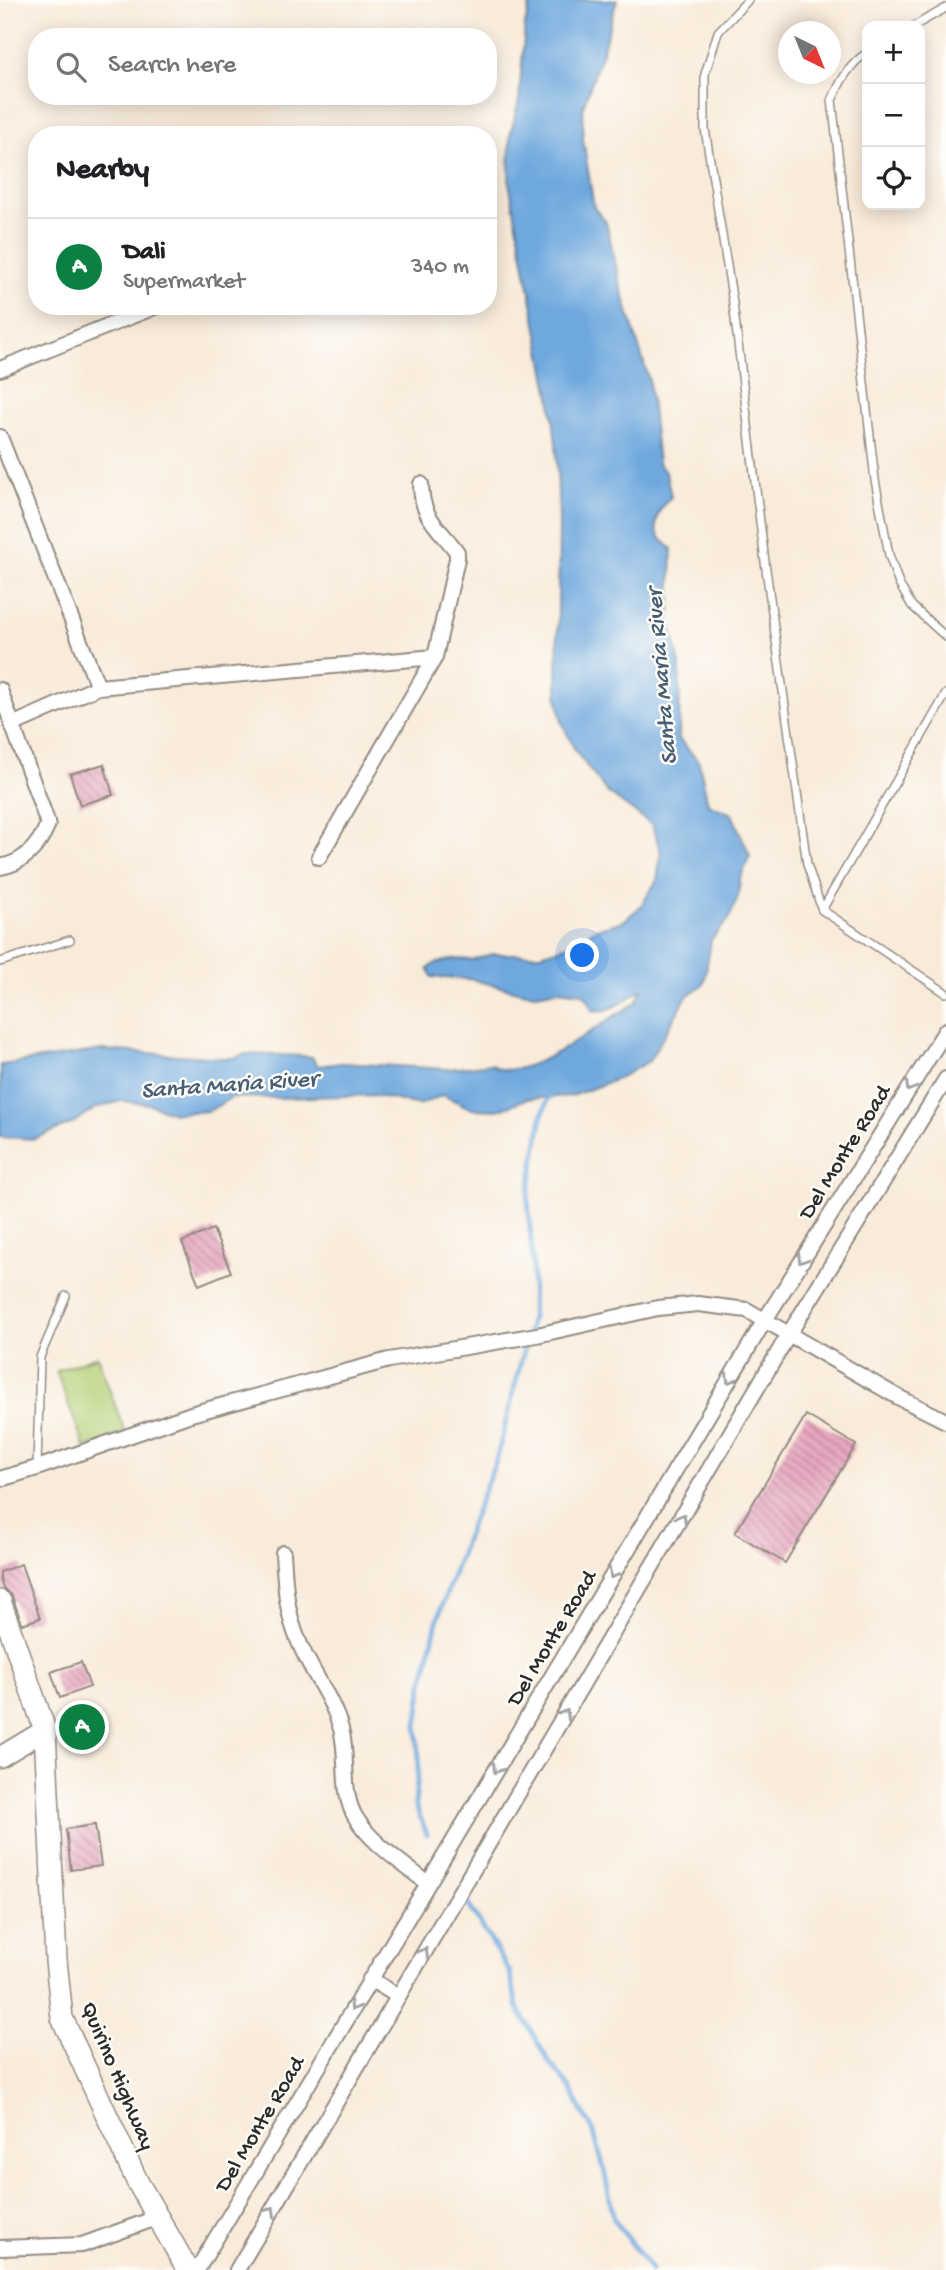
<!DOCTYPE html>
<meta charset="utf-8">
<style>
body{margin:0;font-family:"Gochi Hand",sans-serif;background:#f6f6f6;color:#202124}
.controls{position:absolute;right:21px;top:21px;display:grid;overflow:hidden;border-radius:14px;box-shadow:0 4px 18px #0003}
.controls button{width:63px;height:63px;display:grid;place-items:center;padding:0;border:0;border-bottom:2px solid #e0e0e0;background:#fff;color:#202124;font:35px sans-serif}
.compass{position:absolute;left:778px;top:21px;width:63px;height:63px;border-radius:50%;background:#fff;box-shadow:0 4px 18px #0003;rotate:137deg}
.you{position:absolute;left:583px;top:956px;width:24px;height:24px;margin:-18px;border:5px solid #fff;border-radius:50%;background:#1a73e8;box-shadow:0 0 0 10px #1a73e833}
.badge{display:grid;place-items:center;width:46px;height:46px;border-radius:50%;background:#0b8043;color:#fff;font-size:23px;font-weight:700}
.pin{position:absolute;translate:-50% -50%;border:4px solid #fff;box-shadow:0 2px 7px #0006}
.list{margin:0;padding:0;list-style:none}
h2{display:flex;justify-content:space-between;align-items:center;height:91px;margin:0;padding:0 28px;font-size:30px}
h2 small{font-size:23px;font-weight:400;color:#757577}
.list li{display:grid;grid-template-columns:46px 1fr auto;gap:21px;align-items:center;box-sizing:border-box;height:98px;padding:0 28px;border-top:2px solid #e0e0e0}
.list b{display:block;font-size:26px;white-space:nowrap}
.list p{margin:0;font-size:23px;white-space:nowrap;color:#757577}
.list em{font-size:23px;font-style:normal;color:#757577}
.icon{flex:none;width:38px;height:38px;fill:none;stroke:currentColor;stroke-width:2;stroke-linecap:round;stroke-linejoin:round}
.map{position:relative;flex:none;width:946px;height:2270px;overflow:hidden}
.search{position:absolute;background:#fff;box-shadow:0 4px 18px #0003;left:28px;top:28px;width:469px;height:77px;display:flex;align-items:center;gap:18px;box-sizing:border-box;padding:0 24px;border-radius:28px;color:#757577;font-size:26px}
.panel{position:absolute;background:#fff;box-shadow:0 4px 18px #0003;left:28px;top:126px;width:469px;height:189px;border-radius:28px}
.map>svg:first-child{display:block}
.garden{fill:#b4d178;stroke:#707e52;stroke-width:2}
.water{fill:#6ea8de;stroke:#4c6a84;stroke-width:2}
.lines{fill:none;stroke-linecap:round;stroke-linejoin:round}
.stream{stroke:#6ea8de;stroke-width:5}
.building{fill:url(#building-back-hatch)}
.lane-casing{stroke:#928b82;stroke-width:10}
.street-casing{stroke:#928b82;stroke-width:18}
.secondary-casing{stroke:#928b82;stroke-width:23}
.primary-casing{stroke:#928b82;stroke-width:24}
.lane{stroke:#fff;stroke-width:7}
.street{stroke:#fff;stroke-width:14}
.secondary{stroke:#fff;stroke-width:19}
.primary{stroke:#fff;stroke-width:21}
.oneway{stroke:#a0a0a0}
.labels{text-anchor:middle;stroke-width:5;stroke-linejoin:round;paint-order:stroke}
.street-label{font-size:23px;fill:#2b2b2b;stroke:#fdfcf7}
.water-label{font-size:24px;font-style:italic;fill:#465d73;stroke:#fdfcf7}
</style>
<div class="map">
<svg width="946" height="2270" viewBox="0 0 946 2270">
<defs>
<pattern id="building-back-hatch" width="6" height="6" patternUnits="userSpaceOnUse" patternTransform="scale(1.75)"><rect width="6" height="6" fill="#e7a6bf"/><path d="M-1 5l2 2M0 0l6 6M5-1l2 2" fill="none" stroke="#bb879b"/></pattern>
</defs>
<rect width="100%" height="100%" fill="#fdfcf7"/>
<filter id="ink" filterUnits="userSpaceOnUse"><feTurbulence type="fractalNoise" baseFrequency=".0143" numOctaves="2"/><feDisplacementMap in="SourceGraphic" scale="14" xChannelSelector="R" yChannelSelector="G"/><feConvolveMatrix kernelMatrix="1 2 1 2 8 2 1 2 1" color-interpolation-filters="sRGB"/></filter>
<filter id="wash" filterUnits="userSpaceOnUse"><feTurbulence type="fractalNoise" baseFrequency=".00686" numOctaves="4" result="noise"/><feDisplacementMap in="SourceGraphic" scale="28" xChannelSelector="R" yChannelSelector="G"/><feGaussianBlur stdDeviation="1.57" result="paint"/><feColorMatrix in="noise" values="0 0 0 0 0 0 0 0 0 0 0 0 0 0 0 0 0 1.4 0 .05"/><feComposite in="paint" operator="in"/></filter>
<g filter="url(#wash)">
<rect width="100%" height="100%" fill="#f9ebda"/>
<path class="garden" d="M97,1356l28,76 -40,16 -29,-77z"/>
<path class="water" d="M531,0h86l-15,52 -19,55v32l11,69 12,14 15,66 28,92 9,83 8,10 5,24c-18,17 -22,37 1,51l-2,71 10,46 -1,74 20,23 9,42 24,10 18,42 -10,23 -2,17 -9,23 -18,21 -7,44 -17,12 -38,65 -32,18 -45,17 -46,3 -28,11 -26,-1 -29,-14 -24,10 -45,-10 -92,3 -50,-1 -23,14 -35,2 -25,-9 -28,-3 -25,7 -25,16 -37,15 -34,-2 1,-72 101,-15 122,8h10l11,-4 59,2 8,1 6,9 23,-3 108,6 42,-5c30,27 116,-48 144,-60l8,-16c-14,10 -32,26 -51,22l-4,-11 -6,-6 -24,-3 -22,4 -14,-2 -53,-13 -37,-2 -4,-8 8,-6 20,-4 17,1 19,-6h49l31,-10 24,-15 28,-8 17,-15 16,-26 4,-27 -9,-28 -45,-33 -31,-40 -14,-29 -5,-29 2,-176 -3,-75 -5,-41 -42,-219 1,-47 9,-36 6,-75z"/>
<g class="lines">
<g class="stream">
<path d="M427,1834l-12,-29 4,-45 -2,-34 6,-43 14,-62 35,-100 25,-63 35,-141 1,-50 -5,-69 14,-82 8,-23"/>
<path d="M468,1904l42,68 7,34 32,56 19,23 25,45 10,35 11,54 37,51"/>
</g>
</g>
<g id="blocks">
<g class="building">
<path d="M104,764l9,31 -33,10 -10,-31z"/>
<path d="M213,1229l18,43 -32,13 -17,-43z"/>
<path d="M806,1415l50,30 -71,118 -50,-30z"/>
<path d="M21,1564l19,54 -18,6 -10,-28 -9,-8 -3,-9v-7z"/>
<path d="M81,1662l9,25 -30,11 -9,-26z"/>
<path d="M95,1825l6,41 -30,4 -5,-41z"/>
</g>
</g>
</g>
<g filter="url(#ink)">
<use href="#blocks" fill-opacity="0" stroke="#928b82" stroke-width="2"/>
<g class="lines">
<g class="lane-casing">
<g id="lane">
<path d="M748,0l-30,32 -13,42v55l28,174 32,259 42,302 15,46 124,83"/>
<path d="M914,26l32,-18"/>
<path d="M867,53c-17,10 -27,29 -35,47l43,380 14,75 10,29 13,22 34,31"/>
<path d="M822,910l124,-216"/>
<path d="M0,962l70,-22"/>
<path d="M37,1467l3,-110 26,-61"/>
</g>
</g>
<g class="street-casing">
<g id="street">
<path d="M0,369l157,-63"/>
<path d="M0,437l98,250 -86,38"/>
<path d="M98,687l337,-30"/>
<path d="M0,690l48,134c-9,22 -24,39 -48,43"/>
<path d="M319,857l116,-200 22,-98v-7c-18,-25 -36,-34 -36,-68"/>
<path d="M0,1479l37,-11 154,-54 198,-54 148,-25 121,-27 40,-4 49,6 151,87 48,24"/>
<path d="M283,1553c2,31 3,60 16,89 12,30 33,55 42,87 8,28 -1,64 15,89 16,26 48,46 71,65"/>
<path d="M370,1979l28,17"/>
<path d="M0,2248l82,-3 77,-28"/>
<path d="M197,2270l568,-950 181,-290"/>
<path d="M237,2270l552,-936 157,-255"/>
</g>
</g>
<g class="secondary-casing">
<path id="secondary" d="M0,1757l45,-27"/>
</g>
<g class="primary-casing">
<path id="primary" d="M0,1601l45,129 11,230 6,58 75,163 51,89"/>
</g>
<use href="#lane" class="lane"/>
<use href="#street" class="street"/>
<use href="#secondary" class="secondary"/>
<use href="#primary" class="primary"/>
</g>
<defs><path id="oneway-chevron" d="M-2-3.5L2.5 0L-2 3.5" fill="none" stroke-width="1.6" stroke-linecap="round" stroke-linejoin="round" transform="scale(1.75)"/></defs>
<g class="oneway">
<use href="#oneway-chevron" transform="translate(910 1087) rotate(122)"/>
<use href="#oneway-chevron" transform="translate(802 1259) rotate(122)"/>
<use href="#oneway-chevron" transform="translate(730 1379) rotate(121)"/>
<use href="#oneway-chevron" transform="translate(682 1518) rotate(-60)"/>
<use href="#oneway-chevron" transform="translate(613 1574) rotate(121)"/>
<use href="#oneway-chevron" transform="translate(565 1714) rotate(-59)"/>
<use href="#oneway-chevron" transform="translate(497 1769) rotate(121)"/>
<use href="#oneway-chevron" transform="translate(424 1952) rotate(-60)"/>
<use href="#oneway-chevron" transform="translate(354 2006) rotate(121)"/>
<use href="#oneway-chevron" transform="translate(271 2211) rotate(-60)"/>
</g>
</g>
<g class="labels">
<g class="street-label">
<text transform="translate(843 1151) rotate(-58)" y="8">Del Monte Road</text>
<text transform="translate(550 1637) rotate(-59)" y="8">Del Monte Road</text>
<text transform="translate(120 2075) rotate(67)" y="8">Quirino Highway</text>
<text transform="translate(258 2123) rotate(-59)" y="8">Del Monte Road</text>
</g>
<g class="water-label">
<text transform="translate(660 677) rotate(-95)" y="8">Santa Maria River</text>
<text transform="translate(229 1083) rotate(-4)" y="8">Santa Maria River</text>
</g>
</g>
</svg>
<div class="controls">
<button>+</button>
<button>−</button>
<button><svg class="icon" aria-label="locate" viewBox="0 0 24 24"><circle cx="12" cy="12" r="6"/><path d="M12 2v4M12 18v4M2 12h4M18 12h4"/></svg></button>
</div>
<svg class="compass" viewBox="-18 -18 36 36"><path d="M0-13l5 13h-10z" fill="#e53935"/><path d="M0 13l5-13h-10z" fill="#757577"/></svg>
<div class="you"></div>
<div class="pin badge" style="left:82px;top:1727px">A</div>
<div class="search"><svg class="icon" aria-label="search" viewBox="0 0 24 24"><circle cx="10" cy="10" r="6"/><path d="M15 15l6 6"/></svg>Search here</div>
<section class="panel">
<h2>Nearby<small></small></h2>
<ul class="list">
<li><span class="badge">A</span><div><b>Dali</b><p>Supermarket</p></div><em>340 m</em></li>
</ul>
</section>
</div>
